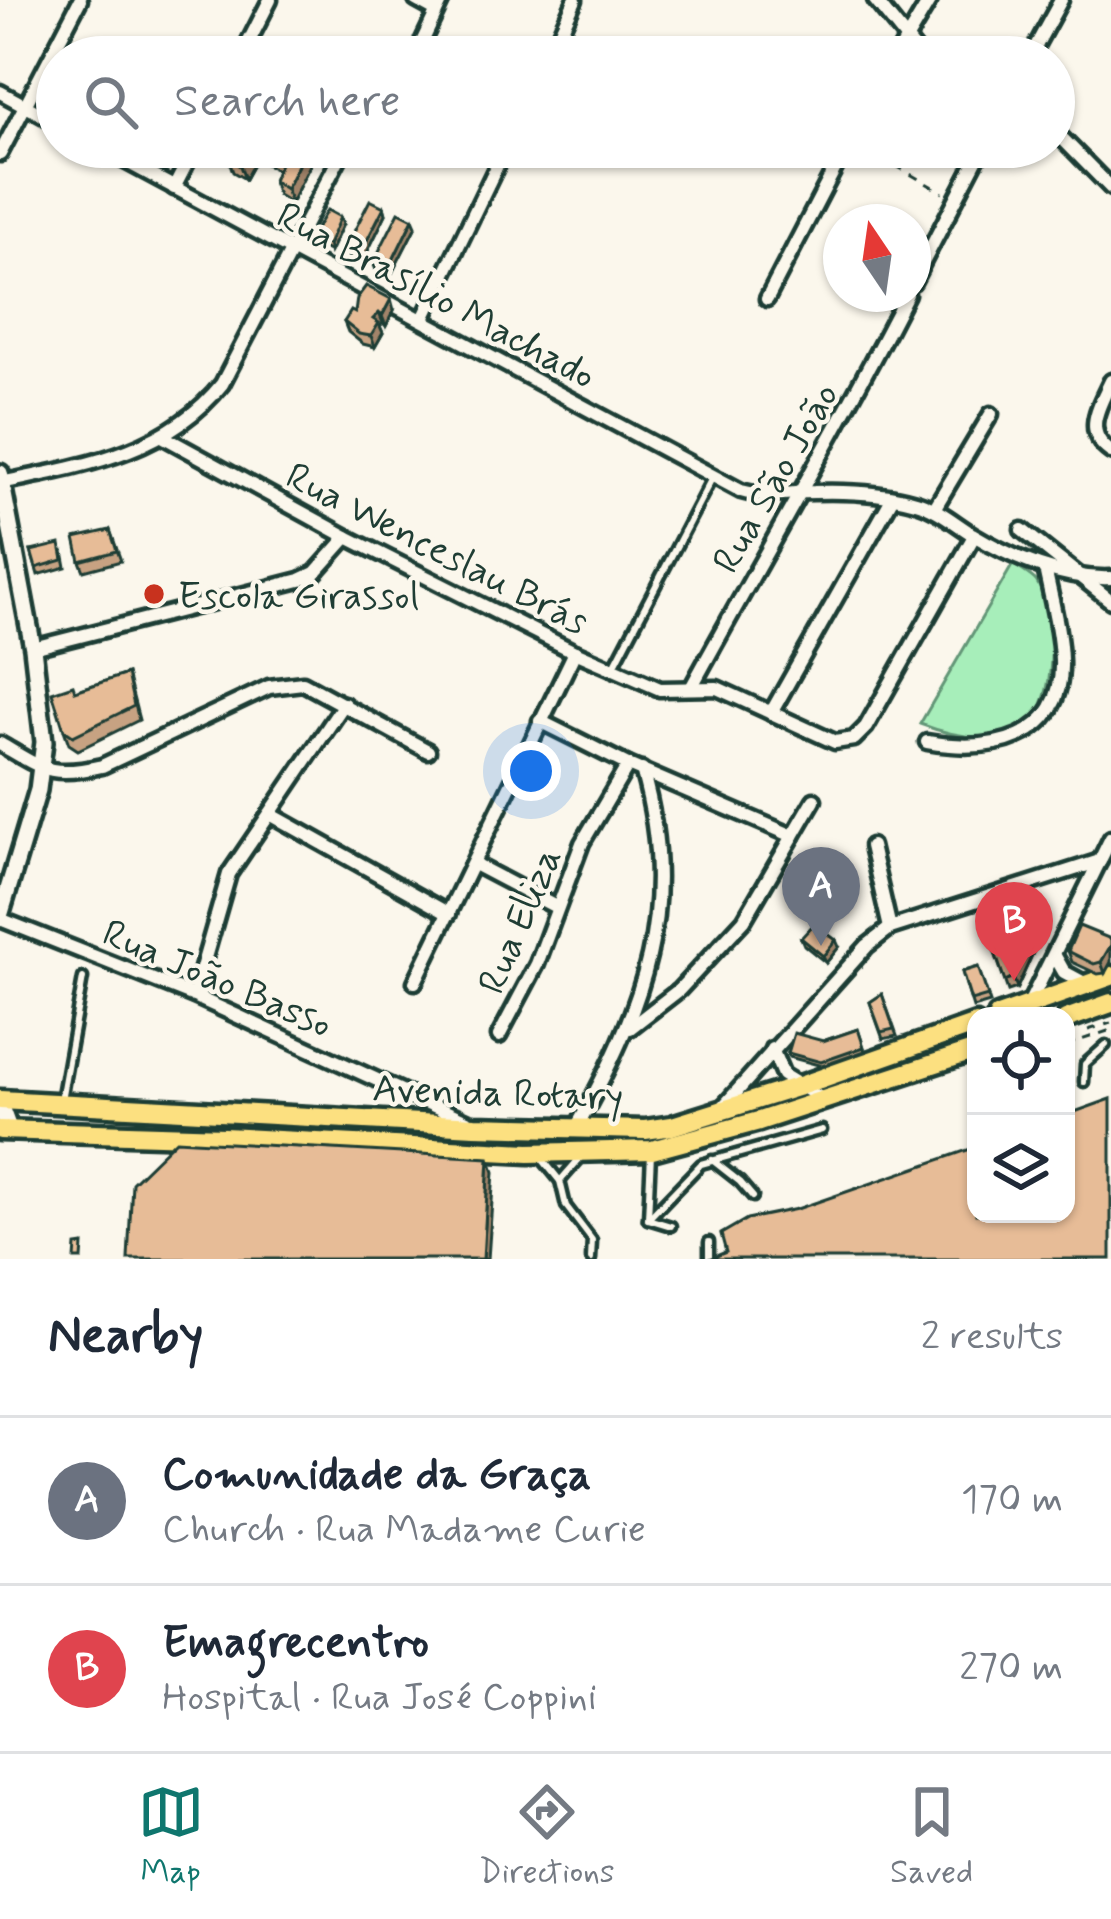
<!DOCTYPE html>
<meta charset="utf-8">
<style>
body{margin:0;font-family:Mynerve,sans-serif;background:#f6f6f7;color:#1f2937}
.controls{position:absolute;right:36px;bottom:36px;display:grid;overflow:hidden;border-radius:24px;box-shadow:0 3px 9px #0004}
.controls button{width:108px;height:108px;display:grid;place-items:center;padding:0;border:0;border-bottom:3px solid #e0e1e3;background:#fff;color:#1f2937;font:60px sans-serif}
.compass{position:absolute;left:823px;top:204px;width:108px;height:108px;border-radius:50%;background:#fff;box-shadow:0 3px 9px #0004;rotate:347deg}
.you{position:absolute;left:531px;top:771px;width:42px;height:42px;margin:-30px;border:9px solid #fff;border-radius:50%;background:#1a73e8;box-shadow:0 0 0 18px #1a73e833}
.badge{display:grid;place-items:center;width:78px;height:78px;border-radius:50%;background:#0f766e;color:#fff;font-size:39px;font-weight:700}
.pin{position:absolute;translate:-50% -99px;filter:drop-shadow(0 3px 6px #0008)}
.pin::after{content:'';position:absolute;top:63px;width:42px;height:36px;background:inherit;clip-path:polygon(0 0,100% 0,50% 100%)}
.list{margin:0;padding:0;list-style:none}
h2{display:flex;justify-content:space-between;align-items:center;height:156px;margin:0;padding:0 48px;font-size:51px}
h2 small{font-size:39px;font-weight:400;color:#747a83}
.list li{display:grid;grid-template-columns:78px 1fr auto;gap:36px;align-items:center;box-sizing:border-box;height:168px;padding:0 48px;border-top:3px solid #e0e1e3}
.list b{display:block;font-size:45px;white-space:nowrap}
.list p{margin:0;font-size:39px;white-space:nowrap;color:#747a83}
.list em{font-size:39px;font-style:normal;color:#747a83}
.icon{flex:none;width:66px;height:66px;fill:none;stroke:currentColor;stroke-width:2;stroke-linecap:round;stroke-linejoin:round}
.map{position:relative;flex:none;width:1111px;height:1259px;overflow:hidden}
.search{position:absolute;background:#fff;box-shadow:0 3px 9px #0004;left:36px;right:36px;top:36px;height:132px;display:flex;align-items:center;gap:30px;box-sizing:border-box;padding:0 42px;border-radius:66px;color:#747a83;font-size:45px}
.sheet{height:492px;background:#fff}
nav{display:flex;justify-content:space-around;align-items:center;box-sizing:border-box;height:168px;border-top:3px solid #e0e1e3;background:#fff;font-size:33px;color:#747a83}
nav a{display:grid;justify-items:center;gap:6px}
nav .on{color:#0f766e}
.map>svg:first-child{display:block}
.green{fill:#a7eeba;stroke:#639677;stroke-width:3}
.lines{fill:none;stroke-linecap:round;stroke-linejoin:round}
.service-casing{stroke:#1f3d34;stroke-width:15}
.minor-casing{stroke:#1f3d34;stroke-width:21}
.tertiary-casing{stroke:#1f3d34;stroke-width:24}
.primary-casing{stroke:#1f3d34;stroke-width:27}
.path{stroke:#1f3d34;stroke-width:3;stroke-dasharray:9 9;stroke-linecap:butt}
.service{stroke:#fbf7ec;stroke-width:6}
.minor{stroke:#fbf7ec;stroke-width:12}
.tertiary{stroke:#fbf7ec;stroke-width:15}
.primary{stroke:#fce080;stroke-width:18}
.wall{fill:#c7a282;stroke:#1f3d34;stroke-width:3}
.shaded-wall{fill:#a2846a;stroke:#1f3d34;stroke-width:3}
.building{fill:#e7bc97;stroke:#1f3d34;stroke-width:3}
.poi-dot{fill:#c8321e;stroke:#fbf7ec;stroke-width:4.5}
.labels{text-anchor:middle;stroke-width:9;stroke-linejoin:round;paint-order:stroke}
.street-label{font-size:39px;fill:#1f3d34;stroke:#fbf7ec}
.poi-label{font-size:39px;fill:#1f3d34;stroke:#fbf7ec;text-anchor:start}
</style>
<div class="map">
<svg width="1111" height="1259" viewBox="0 0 1111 1259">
<rect width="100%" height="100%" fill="#fbf7ec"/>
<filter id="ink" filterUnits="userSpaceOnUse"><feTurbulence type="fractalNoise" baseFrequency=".00833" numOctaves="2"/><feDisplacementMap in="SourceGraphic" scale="24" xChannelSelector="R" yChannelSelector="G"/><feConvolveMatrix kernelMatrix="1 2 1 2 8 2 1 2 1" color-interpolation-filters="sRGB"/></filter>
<g filter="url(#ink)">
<path class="green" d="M1013,564c6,5 18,11 23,17 20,28 21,109 -1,135 -28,33 -81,21 -115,8z"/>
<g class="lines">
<g class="service-casing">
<g id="service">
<path d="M614,666l98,-188"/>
<path d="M1084,1082l1,-18 21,-19"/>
<path d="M61,1100l22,-122"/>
<path d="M543,1160l17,21 6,25 26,34 -1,19"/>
<path d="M712,1160l28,22 13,15"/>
<path d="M560,1181l21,-24"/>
<path d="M648,1218l3,-65"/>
<path d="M648,1219l53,-55 121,-34"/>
<path d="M648,1219l23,7"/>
<path d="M709,1259v-17"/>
</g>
</g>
<g class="minor-casing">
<g id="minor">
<path d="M416,0l20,11"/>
<path d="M875,0l46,57"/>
<path d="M241,57l29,-57"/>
<path d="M415,57l27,-57"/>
<path d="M549,57l26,-57"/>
<path d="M896,57l34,-57"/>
<path d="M1030,57l31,-57"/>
<path d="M0,92l57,31"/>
<path d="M1054,130l57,58"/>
<path d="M99,147l642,344c27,8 47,1 73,1 32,-1 71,1 102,10 21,6 37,20 56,32 40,24 92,46 139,44"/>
<path d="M0,154l80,-154"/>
<path d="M174,188l21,-41"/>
<path d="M913,282l70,-135"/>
<path d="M767,299l79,-152"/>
<path d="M423,319l83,-172"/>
<path d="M1111,381c-12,26 -29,51 0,71"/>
<path d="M164,437l183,100 228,115 85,37 57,-1 118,54 19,-3 12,-12 108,-191"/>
<path d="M0,483c83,-17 167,-30 222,-99l123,-237"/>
<path d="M934,509l57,-95"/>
<path d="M1022,530l89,71"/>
<path d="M33,648l267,-68 15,-7 32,-36"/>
<path d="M691,688c72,-132 148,-260 216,-394"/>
<path d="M771,713l122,-216"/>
<path d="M540,721l88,44 165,71"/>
<path d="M927,742c64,11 137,-1 134,-82 -1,-31 -10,-62 -16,-92"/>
<path d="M0,744c43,25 50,34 102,22l167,-79 34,-4 125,68"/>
<path d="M270,814l179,100"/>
<path d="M871,846l19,82"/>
<path d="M474,864l82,43"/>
<path d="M0,919l194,77 275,126"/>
<path d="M1055,956l9,16 24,13"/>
<path d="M415,982l160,-330"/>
<path d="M194,996l35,-122 115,-170"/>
<path d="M1029,1004l82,-166"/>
<path d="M630,1028l49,-38 65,-70 70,-120"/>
<path d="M499,1036l38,-72 45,-121 46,-78"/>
<path d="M772,1049l11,26 41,25"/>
<path d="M722,1108l145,-162 23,-18 210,-67"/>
<path d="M576,1128c67,-120 106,-220 66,-358"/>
</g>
</g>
<g class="tertiary-casing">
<g id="tertiary">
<path d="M0,473l33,175 11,94 -6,48 -38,126"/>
<path d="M0,1104l10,27"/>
</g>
</g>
<g class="primary-casing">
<g id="primary">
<path d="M998,1016l113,-40"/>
<path d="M1066,1019l45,-16"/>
<path d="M0,1100l475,26 170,4 27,-4 125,-39 179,-63"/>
<path d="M0,1130l224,7 305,16 123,-3 107,-29 217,-71"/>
</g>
</g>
<g class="path">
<path d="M864,147l79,46"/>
<path d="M1088,1030l23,-7"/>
<path d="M1066,1045l45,-15"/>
</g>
<use href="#service" class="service"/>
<use href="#minor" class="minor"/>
<use href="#tertiary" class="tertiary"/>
<use href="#primary" class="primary"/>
</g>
<g class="wall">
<path d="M234,147h85l-28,56 -13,-8 -5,-14 4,-11 -21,-11 -11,20 -12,-7 -5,-14z"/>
<path d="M384,207l2,7 -24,49 -14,-7 -3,-7z"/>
<path d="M340,217l3,7 -13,28 -16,-9 -3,-6z"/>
<path d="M416,226l-26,51 -14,-7 -3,-7z"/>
<path d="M394,310l-8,16 -3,-3 -3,3 3,7 -8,14 -12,-3 -15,-12 -4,-10 11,-9z"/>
<path d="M110,530l11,31 -37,10 -4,-10z"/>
<path d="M31,551h32l3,16 -28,8z"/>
<path d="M127,674l12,46 -61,30 -9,-6 -5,-14 11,-39z"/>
<path d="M1034,933l3,11 -20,44 -9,3 -15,-44z"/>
<path d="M801,938l38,9 -13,16 -22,-18z"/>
<path d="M1111,939l-6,34 -7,1 -26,-12 -4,-11z"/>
<path d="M978,967l12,36 -17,5 -11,-36z"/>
<path d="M882,994l15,42 -14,3 -13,-37z"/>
<path d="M858,1029l7,22 -43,15 -33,-9 -1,-4z"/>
</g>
<g class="shaded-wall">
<path d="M250,147l6,12 -11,20 -5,-13z"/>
<path d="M307,147h12l-28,56 -5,-14z"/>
<path d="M384,207l2,7 -24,49 -3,-7z"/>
<path d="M340,217l3,7 -13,28 -2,-7z"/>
<path d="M413,219l3,7 -26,51 -2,-7z"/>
<path d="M391,299l3,11 -8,16 -4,-10z"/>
<path d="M379,313l4,10 -3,3 3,7 -8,14 -4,-11 2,-17z"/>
<path d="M1034,933l3,11 -20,44 -4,-11z"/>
<path d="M836,940l3,7 -13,16 -3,-7z"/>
<path d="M1111,945v17l-6,11 -4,-11z"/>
<path d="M489,1158l5,14 -6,87h-5z"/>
</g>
<g class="building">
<path d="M289,48l13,9h-19z"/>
<path d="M234,147h16l-10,19 -12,-8z"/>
<path d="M255,147h52l-21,42 -13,-8 8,-20z"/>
<path d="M370,200l14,7 -25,49 -14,-7z"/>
<path d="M327,210l13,7 -12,28 -17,-8z"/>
<path d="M399,212l14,7 -25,51 -15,-7z"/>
<path d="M366,286l25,13 -9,17 -3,-3 -6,6 6,4 -8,13 -12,-2 -15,-12 7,-11 4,2 2,-15z"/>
<path d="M110,530l7,21 -37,10 -5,-23z"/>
<path d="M60,544l3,16 -27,8 -5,-17z"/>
<path d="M127,674l7,32 -61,30 -9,-6 -12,-38 21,-7 2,6z"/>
<path d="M1012,922l22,11 -21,44 -8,4 -12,-34 10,-19z"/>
<path d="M814,924l22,16 -13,16 -22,-18z"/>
<path d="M1079,926l32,13v6l-10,17 -7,2 -26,-13z"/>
<path d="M978,967l10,29 -17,5 -9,-29z"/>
<path d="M882,994l12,35 -13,3 -11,-30z"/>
<path d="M858,1029l6,18 -43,15 -33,-9 6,-20 29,8z"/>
<path d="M1111,1099v160h-402l17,-7 -5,-18 26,-15 50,-10 179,-62v67h90v-99z"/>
<path d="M176,1140l313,18 -6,101h-355l4,-76z"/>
<path d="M83,1245l-1,14h-7l1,-13z"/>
</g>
</g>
<circle class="poi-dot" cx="154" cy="594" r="12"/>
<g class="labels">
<g class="street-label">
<text transform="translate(437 294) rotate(28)" y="14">Rua Brasílio Machado</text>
<text transform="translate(774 477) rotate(-60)" y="14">Rua São João</text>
<text transform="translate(438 547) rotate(27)" y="14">Rua Wenceslau Brás</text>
<text transform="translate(518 920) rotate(-67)" y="14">Rua Eliza</text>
<text transform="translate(218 977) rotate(23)" y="14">Rua João Basso</text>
<text transform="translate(498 1091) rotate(2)" y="14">Avenida Rotary</text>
</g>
<g class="poi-label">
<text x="178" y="608">Escola Girassol</text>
</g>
</g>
</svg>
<div class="controls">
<button><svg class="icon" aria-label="locate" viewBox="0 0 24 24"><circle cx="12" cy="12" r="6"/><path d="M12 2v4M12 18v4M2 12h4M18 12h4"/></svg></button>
<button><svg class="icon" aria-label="layers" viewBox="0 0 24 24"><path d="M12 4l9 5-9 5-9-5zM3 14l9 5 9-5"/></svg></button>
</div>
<svg class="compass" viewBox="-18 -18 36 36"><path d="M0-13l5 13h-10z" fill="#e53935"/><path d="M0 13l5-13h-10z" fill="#747a83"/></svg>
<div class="you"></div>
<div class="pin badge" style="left:821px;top:946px;background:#6b7280">A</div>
<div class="pin badge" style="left:1014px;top:981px;background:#e0444e">B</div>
<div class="search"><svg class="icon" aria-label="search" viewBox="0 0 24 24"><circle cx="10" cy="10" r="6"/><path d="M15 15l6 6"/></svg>Search here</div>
</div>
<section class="sheet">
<h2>Nearby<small>2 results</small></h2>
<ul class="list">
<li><span class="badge" style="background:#6b7280">A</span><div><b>Comunidade da Graça</b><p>Church · Rua Madame Curie</p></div><em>170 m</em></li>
<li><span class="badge" style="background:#e0444e">B</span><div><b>Emagrecentro</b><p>Hospital · Rua José Coppini</p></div><em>270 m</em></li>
</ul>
</section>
<nav>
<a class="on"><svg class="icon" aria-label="map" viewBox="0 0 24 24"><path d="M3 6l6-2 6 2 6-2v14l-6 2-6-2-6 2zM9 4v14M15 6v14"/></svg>Map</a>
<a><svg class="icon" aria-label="directions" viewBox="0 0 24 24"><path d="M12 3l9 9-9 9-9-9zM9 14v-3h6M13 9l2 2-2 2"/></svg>Directions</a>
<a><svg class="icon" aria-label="saved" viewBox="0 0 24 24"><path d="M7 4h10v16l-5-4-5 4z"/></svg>Saved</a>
</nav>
